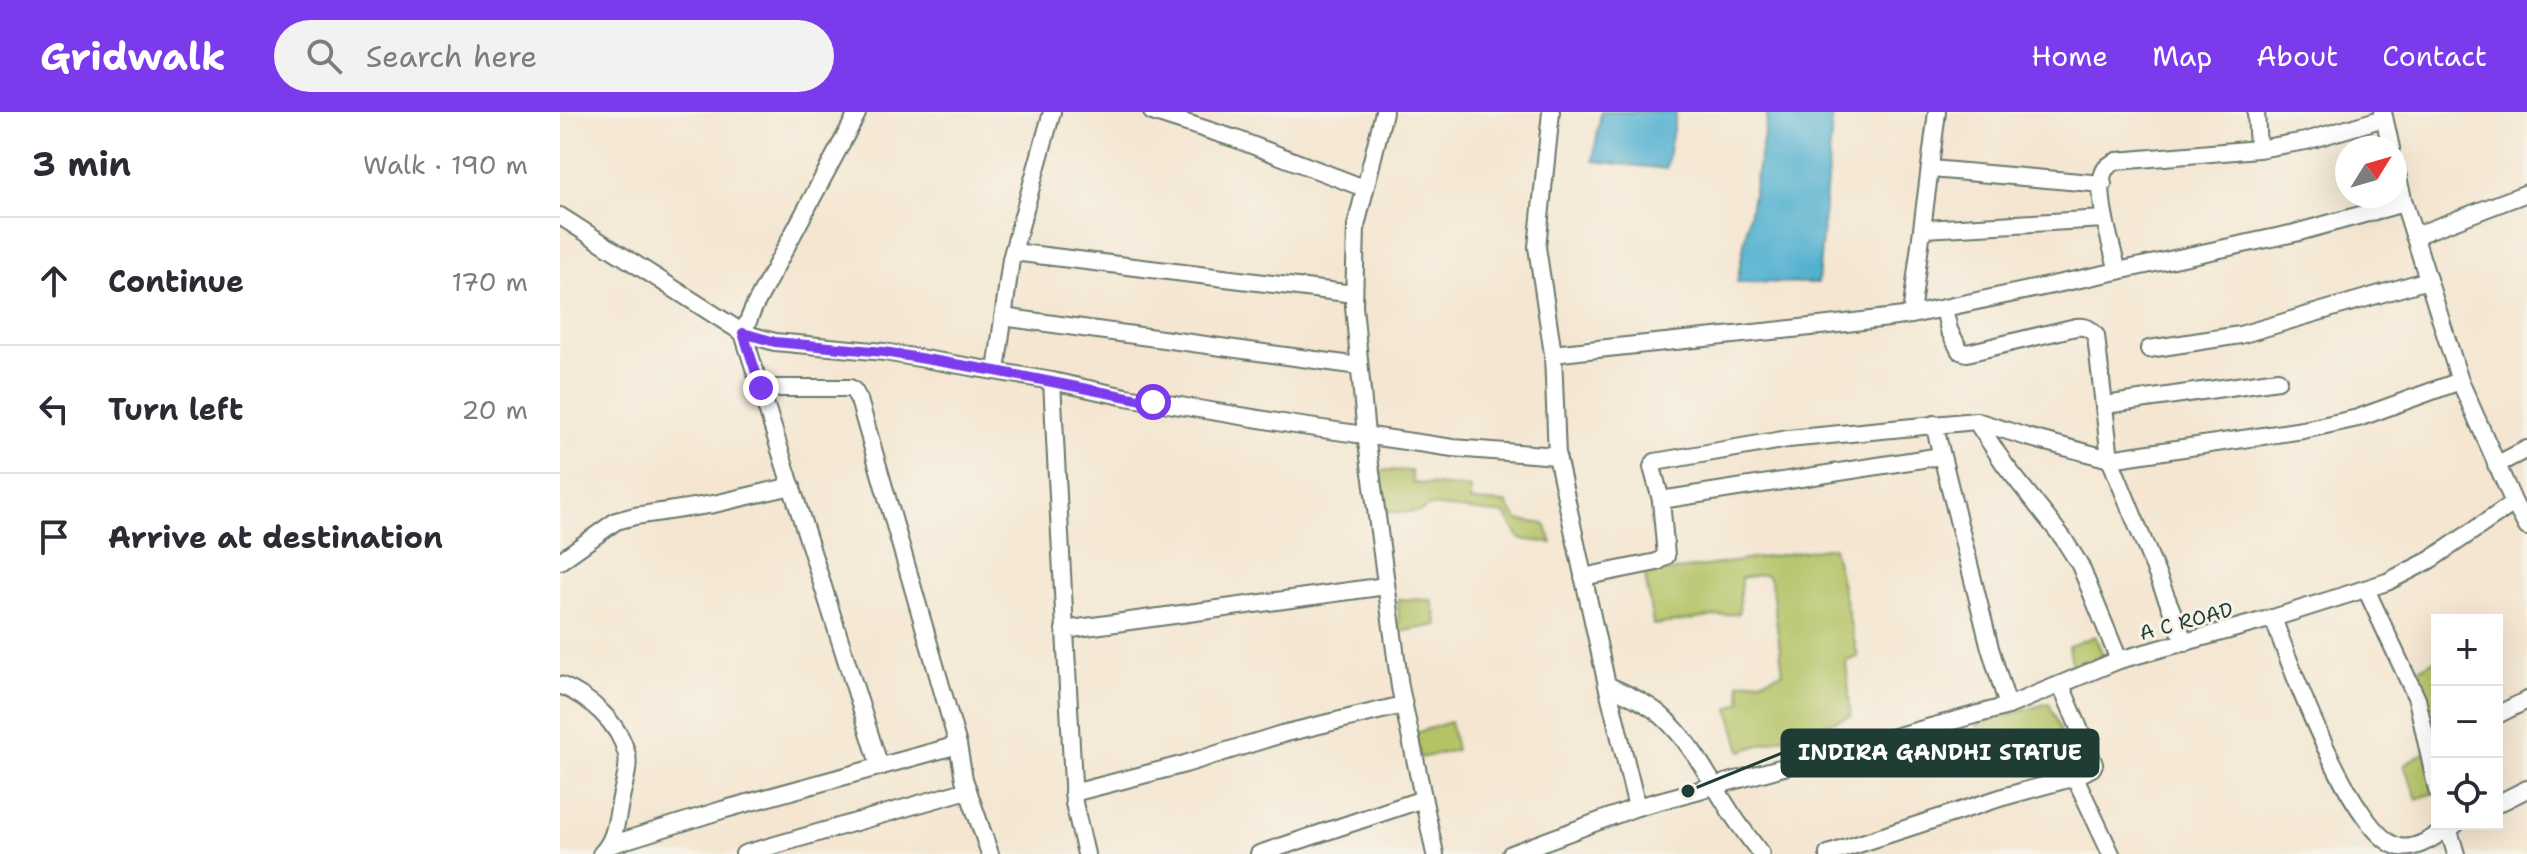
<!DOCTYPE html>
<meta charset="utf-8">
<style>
body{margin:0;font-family:"Shantell Sans",sans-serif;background:#f2f2f3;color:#2b2b33}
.controls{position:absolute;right:24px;bottom:24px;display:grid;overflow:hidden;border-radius:0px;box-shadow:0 8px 32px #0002}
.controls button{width:72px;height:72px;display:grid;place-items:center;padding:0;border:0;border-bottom:2px solid #e1e1e2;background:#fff;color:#2b2b33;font:40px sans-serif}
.compass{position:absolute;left:1775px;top:24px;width:72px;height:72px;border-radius:50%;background:#fff;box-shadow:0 8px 32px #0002;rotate:53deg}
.stop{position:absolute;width:24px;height:24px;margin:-18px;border:6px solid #7c3aed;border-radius:50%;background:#fff}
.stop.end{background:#7c3aed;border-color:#fff;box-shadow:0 2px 8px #0008}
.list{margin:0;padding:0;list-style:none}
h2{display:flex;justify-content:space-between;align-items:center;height:104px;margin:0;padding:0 32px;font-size:34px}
h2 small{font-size:26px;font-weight:400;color:#7c7c81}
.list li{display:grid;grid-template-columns:52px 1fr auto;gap:24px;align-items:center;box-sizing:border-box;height:128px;padding:0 32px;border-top:2px solid #e1e1e2}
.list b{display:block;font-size:30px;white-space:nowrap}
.list em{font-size:26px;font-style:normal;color:#7c7c81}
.icon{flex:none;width:44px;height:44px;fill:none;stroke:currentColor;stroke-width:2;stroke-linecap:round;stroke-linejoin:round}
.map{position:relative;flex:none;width:1967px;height:742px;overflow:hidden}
header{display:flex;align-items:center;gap:48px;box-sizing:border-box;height:112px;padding:0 40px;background:#7c3aed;color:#fff}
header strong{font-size:38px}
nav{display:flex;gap:44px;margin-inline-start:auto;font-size:28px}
.search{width:560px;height:72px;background:#f2f2f3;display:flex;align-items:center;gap:20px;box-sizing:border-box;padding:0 28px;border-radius:44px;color:#7c7c81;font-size:30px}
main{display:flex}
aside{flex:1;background:#fff}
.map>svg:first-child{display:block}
.green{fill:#b4c366;stroke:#6a804d;stroke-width:2}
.water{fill:#52b1d0;stroke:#387782;stroke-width:2}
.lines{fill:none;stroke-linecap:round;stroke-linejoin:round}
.minor-casing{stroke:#6a786b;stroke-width:20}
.minor{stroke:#fff;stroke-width:16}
.route{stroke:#7c3aed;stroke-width:10}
.labels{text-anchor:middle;stroke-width:6;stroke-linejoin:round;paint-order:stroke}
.street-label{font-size:20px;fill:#1f3d34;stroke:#f7f3e8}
.leader{fill:none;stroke:#1f3d34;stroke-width:3}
.callout-dot{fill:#1f3d34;stroke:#f7f3e8;stroke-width:3}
.callout{fill:#1f3d34;stroke:#1f3d34;stroke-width:3}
.callout-label{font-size:22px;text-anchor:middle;font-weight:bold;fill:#fff}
</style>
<header>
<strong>Gridwalk</strong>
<div class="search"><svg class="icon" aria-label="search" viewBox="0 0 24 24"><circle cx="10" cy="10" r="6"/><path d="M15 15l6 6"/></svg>Search here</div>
<nav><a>Home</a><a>Map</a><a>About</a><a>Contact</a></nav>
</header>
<main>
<aside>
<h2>3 min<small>Walk · 190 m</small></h2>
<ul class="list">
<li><svg class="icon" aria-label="ahead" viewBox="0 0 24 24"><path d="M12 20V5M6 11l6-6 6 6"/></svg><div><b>Continue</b></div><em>170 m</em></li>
<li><svg class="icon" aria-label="left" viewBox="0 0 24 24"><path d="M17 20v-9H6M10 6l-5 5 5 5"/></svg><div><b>Turn left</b></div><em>20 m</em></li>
<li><svg class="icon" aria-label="arrive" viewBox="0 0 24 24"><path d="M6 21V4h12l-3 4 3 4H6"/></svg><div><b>Arrive at destination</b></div></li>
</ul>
</aside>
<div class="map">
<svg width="1967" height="742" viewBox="0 0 1967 742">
<rect width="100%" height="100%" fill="#f7f3e8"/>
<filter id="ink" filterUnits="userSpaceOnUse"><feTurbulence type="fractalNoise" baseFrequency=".0125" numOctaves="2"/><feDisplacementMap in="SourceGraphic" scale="16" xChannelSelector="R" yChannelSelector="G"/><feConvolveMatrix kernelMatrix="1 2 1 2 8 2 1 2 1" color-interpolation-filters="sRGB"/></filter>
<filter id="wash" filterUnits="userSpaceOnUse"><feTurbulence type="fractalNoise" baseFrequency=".006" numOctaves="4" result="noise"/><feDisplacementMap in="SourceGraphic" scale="32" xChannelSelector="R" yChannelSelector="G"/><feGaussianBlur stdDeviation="1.8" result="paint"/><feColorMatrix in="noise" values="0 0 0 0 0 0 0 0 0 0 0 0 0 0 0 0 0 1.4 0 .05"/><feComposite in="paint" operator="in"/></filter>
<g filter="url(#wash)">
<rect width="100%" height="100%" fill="#f4e6d1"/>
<g class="green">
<path d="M820,358l31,1 2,12 57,5v13l36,2 12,17 27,4 7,19 -32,-4 -15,-25 -76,-8 -9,6h-33z"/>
<path d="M1273,435l25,110 -12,4 5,55 -110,35 -12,-43 13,-6 -3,-19 27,-4 17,-7 -12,-91 -5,-7 -25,4 -2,35 -86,12 -8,-50z"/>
<path d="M838,487l34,1 6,25 -39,7z"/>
<path d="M1535,524l10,24 -32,12 -4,-26z"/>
<path d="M1877,547v45l-11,6 -15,-37z"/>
<path d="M1489,591l15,36 -77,23 -10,-38z"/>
<path d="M890,610l6,28 -36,8 -5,-25z"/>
<path d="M1865,640l9,41 -17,6 -13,-34z"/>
</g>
<g class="water">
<path d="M1041,0h75l-10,57 -73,-8z"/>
<path d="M1208,0h65l-15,171 -81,-1z"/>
</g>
</g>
<g filter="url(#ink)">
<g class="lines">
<g class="minor-casing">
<g id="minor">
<path d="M592,0l84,27 128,49"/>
<path d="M824,0l-28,114 -2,80 12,129 34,252 35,167"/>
<path d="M991,0l-14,135 16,107 4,102 50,229c19,9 39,17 55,31 29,26 46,60 66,92 10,16 22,31 33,46"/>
<path d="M1696,0l2,37"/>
<path d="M1823,0l8,36"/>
<path d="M297,2l-103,193 -11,26 32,9 109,10 168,29 74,16 169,28 158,23 104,8"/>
<path d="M1824,6l-78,23 -48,8 -141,12c-7,3 -12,6 -14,13 -7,22 9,74 15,97l177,-38 109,-30"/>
<path d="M1371,57l172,15"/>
<path d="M0,104l183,117 137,434"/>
<path d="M1364,117l181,-10"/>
<path d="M1854,124l113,-43"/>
<path d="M453,140l341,42"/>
<path d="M1384,196l5,22 11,21 7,2 109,-26c9,-1 14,1 20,9l14,123 75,184"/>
<path d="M1351,203l207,-44"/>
<path d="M443,205l356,49"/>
<path d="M1589,237l91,-14 188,-55"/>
<path d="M993,242c119,-14 239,-23 358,-39l26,-203"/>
<path d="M436,259l15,-112 41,-147"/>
<path d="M492,269l22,422 12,51"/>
<path d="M201,276h89l4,3 5,9 99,345 6,34 26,75"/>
<path d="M1545,293l173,-25"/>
<path d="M1416,309l29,44 58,73 17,27 39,95"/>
<path d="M1374,312l56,224 18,58"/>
<path d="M1936,353l31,-16"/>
<path d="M1101,388l-9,-33 3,-5 133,-23 188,-18 51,16 83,22 193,-29 55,-12 102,-37"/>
<path d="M1954,391l13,24"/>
<path d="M0,449l56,-40 19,-5 79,-12 78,-18"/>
<path d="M1023,465l74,-15 9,-6 -5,-56 280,-44"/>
<path d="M1806,477l51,110 20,91"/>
<path d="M1713,506c16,44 80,221 127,229 18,4 40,-15 56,-23"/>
<path d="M504,518l322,-44"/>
<path d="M0,573c29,12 59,37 67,70 3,14 -5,34 -7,48 -4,20 -5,37 -19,51"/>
<path d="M1047,573l30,122"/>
<path d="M1501,573l33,79 -2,4 -17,9"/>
<path d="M1937,603l30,-15"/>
<path d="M513,681l112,-29 97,-30 121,-29"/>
<path d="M1937,692l30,-15"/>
<path d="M1887,712l9,30"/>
<path d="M50,733l112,-35 236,-65"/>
<path d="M184,742l224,-64"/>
<path d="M699,742l164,-55"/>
<path d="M951,742l126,-47 371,-101 111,-46 154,-42 114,-36 43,-22 84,-57 -54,-122 -56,-178 -9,-38"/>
<path d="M1268,742l175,-57 72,-20 36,77"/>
</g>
</g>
<use href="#minor" class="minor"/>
</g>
</g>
<g class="lines" filter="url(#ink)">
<path class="route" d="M201,276l-18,-55 32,9 109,10 112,19 157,31"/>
</g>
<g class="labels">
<g class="street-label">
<text transform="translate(1626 509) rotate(-15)" y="7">A C ROAD</text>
</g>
</g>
<path class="leader" d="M1128 679L1222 641"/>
<circle class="callout-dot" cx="1128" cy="679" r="8"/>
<rect class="callout" x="1222" y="618" width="316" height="46" rx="8"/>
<g class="callout-label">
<text x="1380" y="648">INDIRA GANDHI STATUE</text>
</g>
</svg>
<div class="controls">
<button>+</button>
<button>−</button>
<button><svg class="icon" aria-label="locate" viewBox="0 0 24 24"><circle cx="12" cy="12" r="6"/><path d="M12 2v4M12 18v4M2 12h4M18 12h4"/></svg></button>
</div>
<svg class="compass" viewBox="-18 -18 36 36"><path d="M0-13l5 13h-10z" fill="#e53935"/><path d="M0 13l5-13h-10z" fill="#7c7c81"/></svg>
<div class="stop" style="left:593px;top:290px"></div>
<div class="stop end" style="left:201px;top:276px"></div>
</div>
</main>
